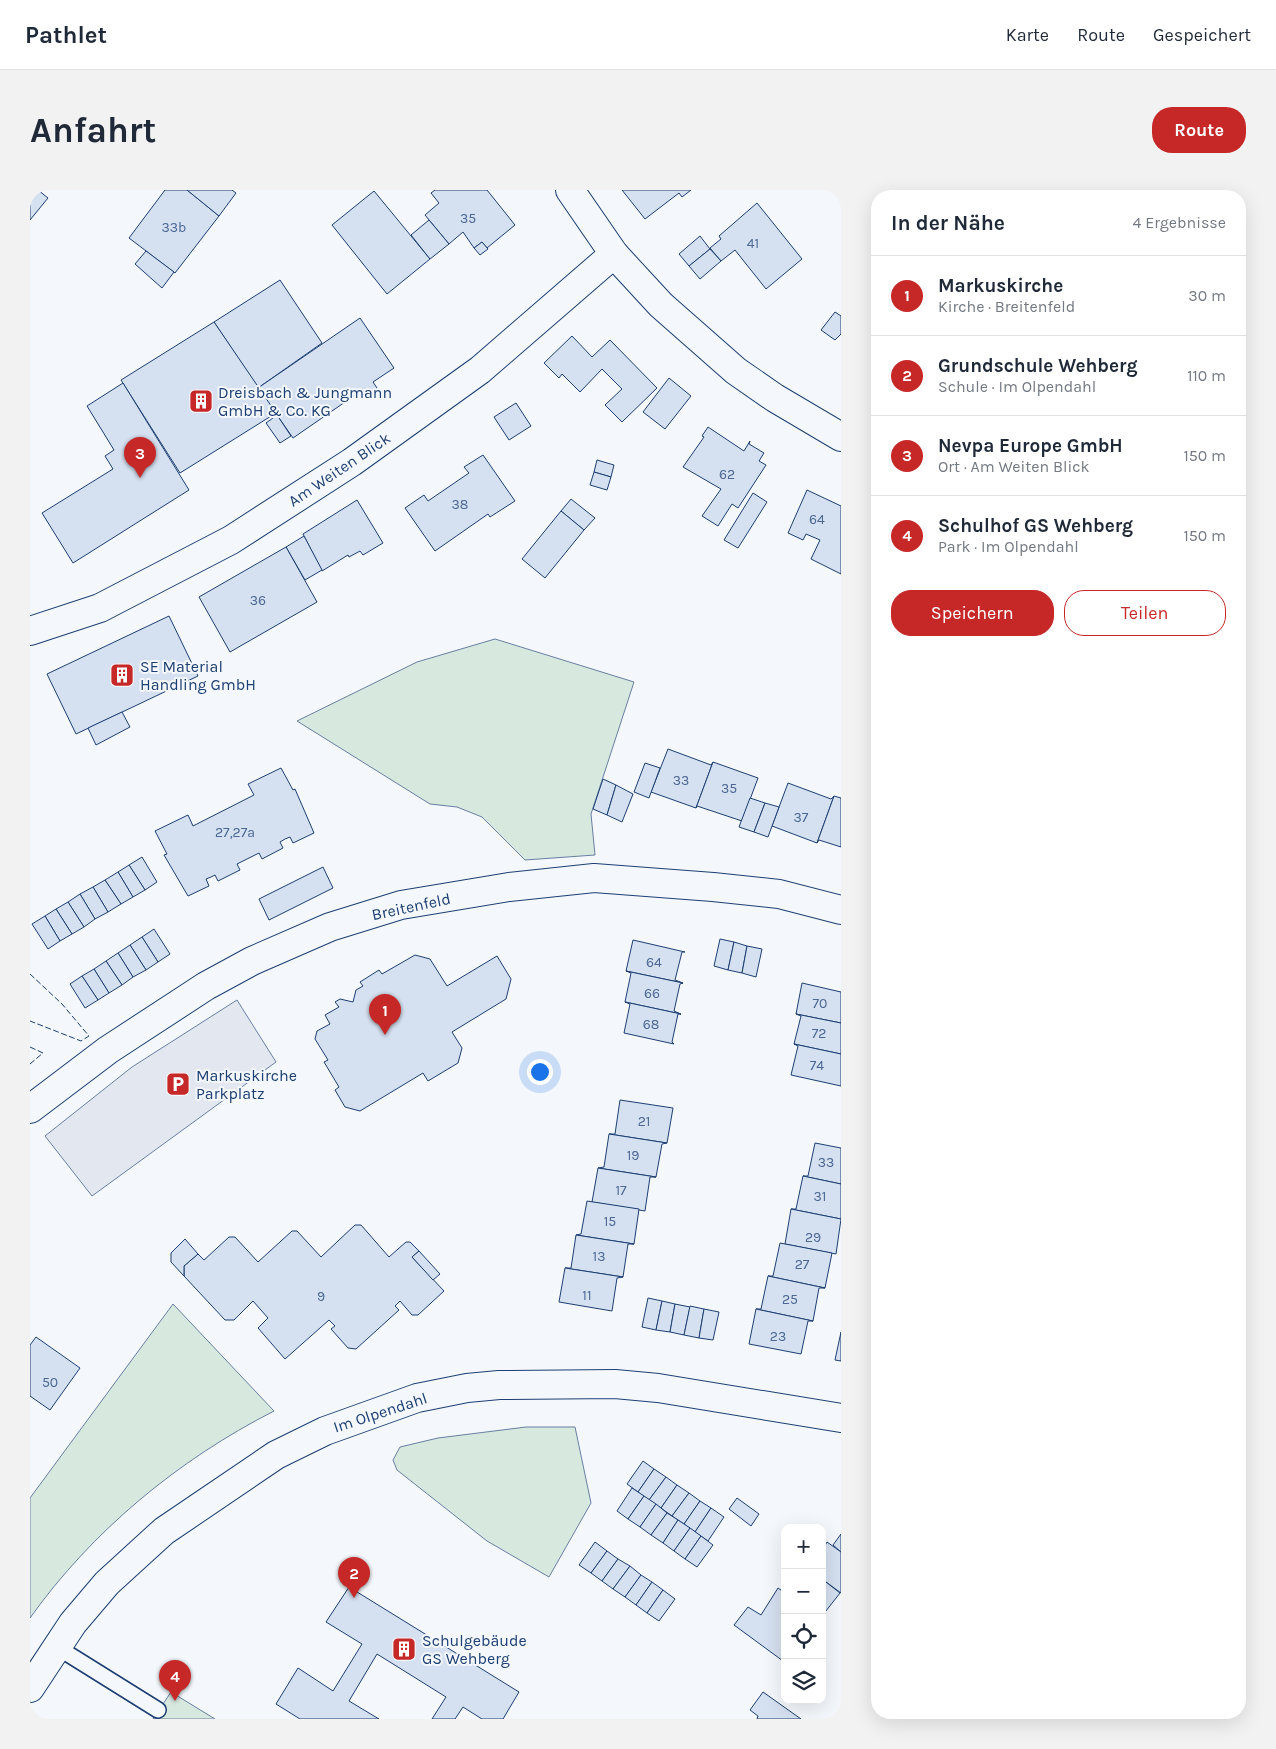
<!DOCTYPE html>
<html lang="de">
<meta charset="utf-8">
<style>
body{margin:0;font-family:Karla,sans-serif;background:#f2f2f3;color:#1f2937}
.controls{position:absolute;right:15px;bottom:15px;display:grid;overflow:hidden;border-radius:10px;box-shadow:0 5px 20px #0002}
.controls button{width:45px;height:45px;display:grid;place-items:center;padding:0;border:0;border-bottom:1px solid #e0e1e3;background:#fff;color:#1f2937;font:25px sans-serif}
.you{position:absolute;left:509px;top:881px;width:18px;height:18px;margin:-12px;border:4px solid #fff;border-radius:50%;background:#1a73e8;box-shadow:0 0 0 8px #1a73e833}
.badge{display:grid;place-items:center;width:32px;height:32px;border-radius:50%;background:#c62828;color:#fff;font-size:16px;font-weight:700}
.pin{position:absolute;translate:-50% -41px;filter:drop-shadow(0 1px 2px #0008)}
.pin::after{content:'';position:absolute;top:26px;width:18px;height:15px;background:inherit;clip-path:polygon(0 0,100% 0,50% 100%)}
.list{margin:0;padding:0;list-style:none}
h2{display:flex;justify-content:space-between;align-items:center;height:65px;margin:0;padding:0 20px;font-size:21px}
h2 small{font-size:16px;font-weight:400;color:#747a83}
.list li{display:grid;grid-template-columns:32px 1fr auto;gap:15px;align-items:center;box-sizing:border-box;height:80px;padding:0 20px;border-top:1px solid #e0e1e3}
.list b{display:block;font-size:19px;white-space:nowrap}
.list p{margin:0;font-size:16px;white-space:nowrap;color:#747a83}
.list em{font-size:16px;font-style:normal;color:#747a83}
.actions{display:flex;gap:10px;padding:15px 20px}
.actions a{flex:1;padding:11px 0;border:1px solid #c62828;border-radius:20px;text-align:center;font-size:18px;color:#c62828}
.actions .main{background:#c62828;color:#fff}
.icon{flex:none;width:28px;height:28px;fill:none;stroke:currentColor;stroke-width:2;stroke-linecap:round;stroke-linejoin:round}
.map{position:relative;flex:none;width:811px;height:1529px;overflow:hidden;border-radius:20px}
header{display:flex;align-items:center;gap:30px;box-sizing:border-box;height:70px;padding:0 25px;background:#fff;border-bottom:1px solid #e0e1e3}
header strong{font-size:24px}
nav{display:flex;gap:28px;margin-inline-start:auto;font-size:18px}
.intro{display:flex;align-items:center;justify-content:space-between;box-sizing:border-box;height:120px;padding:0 30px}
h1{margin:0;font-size:35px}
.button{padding:12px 22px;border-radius:20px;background:#c62828;color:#fff;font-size:18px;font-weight:700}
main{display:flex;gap:30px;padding:0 30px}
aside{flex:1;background:#fff;border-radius:20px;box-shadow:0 5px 20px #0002}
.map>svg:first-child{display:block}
.green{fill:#d7e8df;stroke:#687fa3}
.parking{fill:#e3e8f0;stroke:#687fa3}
.building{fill:#d5e0f0;stroke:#1d3f73}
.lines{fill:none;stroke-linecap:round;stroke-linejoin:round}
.lane-casing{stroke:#1d3f73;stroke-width:18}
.street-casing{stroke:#1d3f73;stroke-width:30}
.lane{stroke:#f4f7fb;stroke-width:15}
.street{stroke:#f4f7fb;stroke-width:28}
.fence{stroke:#1d3f73;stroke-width:1;stroke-dasharray:6 2.5;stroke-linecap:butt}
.labels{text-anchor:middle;stroke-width:4;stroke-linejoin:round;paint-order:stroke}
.number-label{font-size:14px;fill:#4b6792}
.poi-label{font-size:16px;fill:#1d3f73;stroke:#f4f7fb;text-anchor:start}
.street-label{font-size:16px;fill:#1d3f73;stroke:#f4f7fb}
</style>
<header>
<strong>Pathlet</strong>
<nav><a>Karte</a><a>Route</a><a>Gespeichert</a></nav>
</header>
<div class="intro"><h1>Anfahrt</h1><a class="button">Route</a></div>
<main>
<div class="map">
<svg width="811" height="1529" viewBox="0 0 811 1529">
<rect width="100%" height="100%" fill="#f4f7fb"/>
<g class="green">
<path d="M465,449l139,43 -43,132 4,41 -70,5 -43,-43 -25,-10 -27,-3 -133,-83 120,-59z"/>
<path d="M143,1114l101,107c-96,49 -182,120 -244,207v-120z"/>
<path d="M496,1237h49l16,76 -42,74 -62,-36 -90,-71 -4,-10 7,-13 38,-9z"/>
<path d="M141,1502l44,27h-62z"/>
</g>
<path class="parking" d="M207,810l39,62 -184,134 -47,-60 87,-69z"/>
<g class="building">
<path d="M0,0h8l10,8 -18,22z"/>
<path d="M135,0h22l32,26 -44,57 -46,-35z"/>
<path d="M157,0h45l4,3 -17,23z"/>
<path d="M405,0h52l28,35 -28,23 -5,-6 -8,6 -11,-16 -14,12 -24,-29 14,-12 -8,-10z"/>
<path d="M592,0h69l-9,7 -3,-4 -34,26z"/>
<path d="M344,1l56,68 -43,35 -55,-69z"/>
<path d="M727,13l45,56 -36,30 -31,-39 -14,11 -11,-13 11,-9 -2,-3z"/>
<path d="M399,30l20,24 -19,15 -19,-24z"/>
<path d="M670,46l10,13 -21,17 -10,-12z"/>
<path d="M452,52l6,7 -8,6 -6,-7z"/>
<path d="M680,59l11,12 -21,18 -11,-13z"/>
<path d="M116,61l28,21 -12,16 -27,-24z"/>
<path d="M250,90l42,63 -64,45 -44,-66z"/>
<path d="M805,122l6,4v18l-6,6 -14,-10z"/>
<path d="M330,128l34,50 -21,14 4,6 -12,9 -4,-6 -68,47 -35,-50z"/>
<path d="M184,132l62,91 -96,60 -59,-93z"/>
<path d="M542,146l20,21 18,-17 47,48 -35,34 -17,-17 17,-16 -20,-20 -22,23 -18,-18 -3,4 -15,-15z"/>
<path d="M639,188l22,18 -26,33 -22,-17z"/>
<path d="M93,193l66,107 -116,73 -31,-50 71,-44 -8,-13 9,-6 -27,-44z"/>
<path d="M486,213l15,23 -22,14 -15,-23z"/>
<path d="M247,225l14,21 -11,7 -14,-20z"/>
<path d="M678,237l36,24 6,-10 -1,3 15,9 -5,8 7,4 -28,43 -6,-4 -14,22 -16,-10 19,-27 -38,-22 21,-30 -2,-1z"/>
<path d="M453,265l32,46 -25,16 -2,-3 -53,37 -30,-43 19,-13 4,6 41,-28 -5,-6z"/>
<path d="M567,270l17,5 -3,12 -17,-5z"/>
<path d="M564,282l17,5 -4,13 -17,-5z"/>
<path d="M777,300l34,16v68l-30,-15 9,-19 -14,-6 -3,6 -15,-7z"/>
<path d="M723,303l14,9 -29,46 -14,-8z"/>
<path d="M541,309l24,19 -11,12 -23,-19z"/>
<path d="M327,310l26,43 -20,12 -3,-4 -11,6 -1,-2 -26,16 -19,-37z"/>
<path d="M531,321l23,19 -39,48 -23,-19z"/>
<path d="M274,346l18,34 -17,10 -19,-33z"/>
<path d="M256,357l31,55 -87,50 -31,-55z"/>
<path d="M139,426l29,60 -122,58 -29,-60z"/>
<path d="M92,522l8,15 -34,18 -8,-17z"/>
<path d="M638,559l43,16 2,-3 -17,46 -45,-16z"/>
<path d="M683,572l45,16 -16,43 -45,-15 -1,2z"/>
<path d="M615,573l15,5 -11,30 -15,-6z"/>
<path d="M251,578l12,22 2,-1 19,44 -21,10 -3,-6 -5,2 -5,3 3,6 -21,11 -3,-6 -22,11 3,6 -22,11 -3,-6 -4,2 -5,2 3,7 -21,10 -24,-41 3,-1 -12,-23 33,-16 5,11 61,-31 -6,-11z"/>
<path d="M573,589l13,6 -9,30 -14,-6z"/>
<path d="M758,593l43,16 3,-3 -17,47 -45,-17z"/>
<path d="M586,595l17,9 -11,28 -15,-7z"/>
<path d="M804,606l7,2v49l-22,-7 -2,3z"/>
<path d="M720,608l15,5 -11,29 -15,-5z"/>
<path d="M735,613l14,4 -11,30 -14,-5z"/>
<path d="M112,667l15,25 -12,8 -16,-25z"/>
<path d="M99,675l16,25 -12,7 -15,-25z"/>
<path d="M293,677l10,21 -64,32 -10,-21z"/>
<path d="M88,682l15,25 -12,7 -16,-24z"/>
<path d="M75,690l16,24 -13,8 -15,-25z"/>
<path d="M63,697l15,25 -13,7 -15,-25z"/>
<path d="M50,704l15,25 -11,8 -16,-25z"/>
<path d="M38,712l16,25 -12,7 -16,-25z"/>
<path d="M26,719l16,25 -12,7 -15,-25z"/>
<path d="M15,726l15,25 -12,8 -16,-25z"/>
<path d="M124,739l16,25 -12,8 -16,-25z"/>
<path d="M112,747l16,25 -12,8 -16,-25z"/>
<path d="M690,749l14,3 -6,28 -14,-4z"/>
<path d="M603,750l52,12h-3l-7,28 8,3 -57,-12z"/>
<path d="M704,752l13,4 -5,27 -14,-3z"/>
<path d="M100,755l16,25 -13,7 -15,-24z"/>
<path d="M717,756l15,3 -6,28 -14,-4z"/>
<path d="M88,763l15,24 -11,8 -16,-24z"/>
<path d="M385,765l15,4 17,27 50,-30 14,23 -5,20 -54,33 10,16 -4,15 -30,18 -5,-8 -63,38 -15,-4 -10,-17 4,-3 -15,-25 4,-2 -13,-21 2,-8 13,-7 -5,-9 14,-8 -4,-5 5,-3 13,3 3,-12 7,-4 -3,-4 19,-12 3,4z"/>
<path d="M76,771l16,24 -13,8 -15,-24z"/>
<path d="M64,779l15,24 -11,7 -16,-24z"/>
<path d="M596,781l57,12 -3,1 -6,27 7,3 -56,-12 6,-29z"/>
<path d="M52,786l16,24 -13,8 -15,-24z"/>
<path d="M772,793l39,9v31l-45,-9z"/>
<path d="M595,812l56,12h-3l-6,28 2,2 -50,-11 6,-29z"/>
<path d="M766,824l45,9v31l-47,-10 7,-28z"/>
<path d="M764,854l47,10v32l-50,-11 7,-29z"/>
<path d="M590,910l53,8 -6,35 -58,-9h6z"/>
<path d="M579,944l58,9 -5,1 -6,33 -58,-9 6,-1z"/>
<path d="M785,953l26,5v36l-38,-8h5z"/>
<path d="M568,978l58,9h-6l-5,34 -53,-9z"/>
<path d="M773,986l38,8v35l-50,-10h5z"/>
<path d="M557,1011l52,8 -5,35 -58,-9 5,-1z"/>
<path d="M761,1019l50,10 -5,35 -51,-10z"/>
<path d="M325,1035h6l28,32 17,-15h4l9,9 -7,6 32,34 -26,24h-6l-12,-14 -5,5 4,4 -43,39 -8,-1 -17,-19 4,-3 -6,-6 -44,39 -27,-31 10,-10 -15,-17 -19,19h-9l-41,-44v-10l14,-12 6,6 25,-23h6l23,25 34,-31h5l24,26z"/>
<path d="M546,1045l58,9h-6l-5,33 -58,-9h6z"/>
<path d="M155,1049l13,15 -14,12v10l-13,-14v-9z"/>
<path d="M750,1053l52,10 -7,35 -57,-12h5z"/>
<path d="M389,1061l21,23 -7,6 -21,-23z"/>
<path d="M535,1078l58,9 -6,1 -5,33 -53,-9z"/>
<path d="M738,1086l57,12h-6l-6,33 -57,-12h5z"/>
<path d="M618,1108l14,3 -6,29 -14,-3z"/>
<path d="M632,1111l13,3 -5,28 -14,-2z"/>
<path d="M645,1114l15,3 -6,28 -14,-3z"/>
<path d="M660,1116l14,3 -5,29 -15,-3z"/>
<path d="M674,1119l15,3 -6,28 -14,-2z"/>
<path d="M726,1119l57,12h-5l-7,33 -52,-10z"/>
<path d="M811,1142v29l-6,-1z"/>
<path d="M6,1147l44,31 -30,42 -20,-14v-51z"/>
<path d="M613,1271l11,8 -16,23 -11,-8z"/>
<path d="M624,1279l12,8 -17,23 -11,-8z"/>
<path d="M636,1287l11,8 -16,23 -12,-8z"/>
<path d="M647,1295l12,8 -17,23 -11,-8z"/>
<path d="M602,1298l12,8 -16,23 -11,-8z"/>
<path d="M659,1303l11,8 -16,23 -12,-8z"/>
<path d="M614,1306l12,8 -16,23 -12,-8z"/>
<path d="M707,1308l22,16 -8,12 -22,-17z"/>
<path d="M670,1311l11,7 -16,24 -11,-8z"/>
<path d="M626,1314l11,9 -16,22 -11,-8z"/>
<path d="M681,1318l13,9 -16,24 -13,-9z"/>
<path d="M637,1323l11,7 -15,23 -12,-8z"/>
<path d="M648,1330l12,8 -16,23 -11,-8z"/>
<path d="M660,1338l11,8 -16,23 -11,-8z"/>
<path d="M811,1344v18l-8,-7z"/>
<path d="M671,1346l12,9 -16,22 -12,-8z"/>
<path d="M565,1352l12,9 -16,22 -12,-8z"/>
<path d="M797,1352l14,10v41l-19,-14v-28z"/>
<path d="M577,1361l11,8 -16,22 -11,-8z"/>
<path d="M588,1369l12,7 -17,23 -11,-8z"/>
<path d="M600,1376l11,9 -16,22 -12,-8z"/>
<path d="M611,1385l11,7 -16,23 -11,-8z"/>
<path d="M792,1389l18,14 -18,23z"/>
<path d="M622,1392l11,8 -16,23 -11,-8z"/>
<path d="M319,1397l170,105 -16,27h-21l-19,-12 -8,12h-23l14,-22 -69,-43 -28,47 30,18h-79l-24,-15 22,-36 35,23 29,-47 -36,-22z"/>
<path d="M748,1398l7,5 -2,68 -49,-36 14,-18 13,8z"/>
<path d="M633,1400l12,9 -16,22 -12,-8z"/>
<path d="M733,1502l38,27h-44l1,-3 -8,-6z"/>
</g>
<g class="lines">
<g class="lane-casing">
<path id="lane" d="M27,1457l101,63"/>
</g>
<g class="street-casing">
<g id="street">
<path d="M540,0l44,64 47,51 75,66 39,27 66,39"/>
<path d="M0,441l70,-23 131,-68 121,-78 128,-92 134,-116"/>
<path d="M0,919l78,-59 98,-64 46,-25 78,-34 71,-22 108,-18 85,-9 119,9 66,7 62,16"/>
<path d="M0,1498l43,-65 34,-40 57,-52 112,-76 49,-24 92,-33 50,-10 32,-3 116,-1 43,4 183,30"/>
</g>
</g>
<use href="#lane" class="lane"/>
<use href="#street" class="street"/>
<g class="fence">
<path d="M0,784l32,30 27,32 -8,5 -51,-20"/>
<path d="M0,857l13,6 -13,11"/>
</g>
</g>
<defs>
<g id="building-square" transform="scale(1.25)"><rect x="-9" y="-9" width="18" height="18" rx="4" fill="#c62828" stroke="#f4f7fb"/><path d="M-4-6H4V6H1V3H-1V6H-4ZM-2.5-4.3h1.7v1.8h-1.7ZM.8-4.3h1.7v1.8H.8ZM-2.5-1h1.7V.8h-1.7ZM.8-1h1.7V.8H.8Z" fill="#fff"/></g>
<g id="parking-square" transform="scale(1.25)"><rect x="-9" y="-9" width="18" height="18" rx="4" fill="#c62828" stroke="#f4f7fb"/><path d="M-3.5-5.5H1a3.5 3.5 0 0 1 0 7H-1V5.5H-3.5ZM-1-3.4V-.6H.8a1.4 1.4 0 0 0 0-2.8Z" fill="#fff"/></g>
</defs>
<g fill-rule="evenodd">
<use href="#building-square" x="171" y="211"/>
<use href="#building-square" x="92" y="485"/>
<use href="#parking-square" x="148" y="894"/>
<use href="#building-square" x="374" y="1459"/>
</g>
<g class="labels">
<g class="number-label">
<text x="438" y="33">35</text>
<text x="144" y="42">33b</text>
<text x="723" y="58">41</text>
<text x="697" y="289">62</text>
<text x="430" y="319">38</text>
<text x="787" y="334">64</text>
<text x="228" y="415">36</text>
<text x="651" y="595">33</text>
<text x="699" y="603">35</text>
<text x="771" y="632">37</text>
<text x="205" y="647">27,27a</text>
<text x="624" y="777">64</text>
<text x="622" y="808">66</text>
<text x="790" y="818">70</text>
<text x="621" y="839">68</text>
<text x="789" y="848">72</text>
<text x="787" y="880">74</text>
<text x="614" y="936">21</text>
<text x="603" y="970">19</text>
<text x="796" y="977">33</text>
<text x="591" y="1005">17</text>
<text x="790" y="1011">31</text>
<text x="580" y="1036">15</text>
<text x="783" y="1052">29</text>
<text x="569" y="1071">13</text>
<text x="772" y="1079">27</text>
<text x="557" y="1110">11</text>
<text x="291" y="1111">9</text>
<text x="760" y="1114">25</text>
<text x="748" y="1151">23</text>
<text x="20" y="1197">50</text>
</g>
<g class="poi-label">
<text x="188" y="208">Dreisbach &amp; Jungmann<tspan x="188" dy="18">GmbH &amp; Co. KG</tspan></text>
<text x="110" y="482">SE Material<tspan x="110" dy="18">Handling GmbH</tspan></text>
<text x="166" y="891">Markuskirche<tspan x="166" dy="18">Parkplatz</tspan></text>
<text x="392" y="1456">Schulgebäude<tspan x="392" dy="18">GS Wehberg</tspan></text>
</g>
<g class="street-label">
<text transform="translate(309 279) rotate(-34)" y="6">Am Weiten Blick</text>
<text transform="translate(381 716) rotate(-12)" y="6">Breitenfeld</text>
<text transform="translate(350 1222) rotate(-18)" y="6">Im Olpendahl</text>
</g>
</g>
</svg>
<div class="controls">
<button>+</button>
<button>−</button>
<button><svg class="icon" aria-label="locate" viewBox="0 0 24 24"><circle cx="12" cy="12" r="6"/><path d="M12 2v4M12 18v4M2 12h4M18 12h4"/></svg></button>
<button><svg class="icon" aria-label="layers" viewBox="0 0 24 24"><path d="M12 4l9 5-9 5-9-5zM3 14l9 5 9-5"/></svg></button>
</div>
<div class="you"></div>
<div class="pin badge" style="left:355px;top:845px">1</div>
<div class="pin badge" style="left:324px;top:1408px">2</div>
<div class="pin badge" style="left:110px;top:288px">3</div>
<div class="pin badge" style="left:145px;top:1511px">4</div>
</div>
<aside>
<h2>In der Nähe<small>4 Ergebnisse</small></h2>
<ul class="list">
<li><span class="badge">1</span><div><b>Markuskirche</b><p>Kirche · Breitenfeld</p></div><em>30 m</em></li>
<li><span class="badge">2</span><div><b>Grundschule Wehberg</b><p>Schule · Im Olpendahl</p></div><em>110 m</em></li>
<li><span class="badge">3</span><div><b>Nevpa Europe GmbH</b><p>Ort · Am Weiten Blick</p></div><em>150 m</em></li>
<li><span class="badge">4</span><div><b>Schulhof GS Wehberg</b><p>Park · Im Olpendahl</p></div><em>150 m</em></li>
</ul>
<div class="actions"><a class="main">Speichern</a><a>Teilen</a></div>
</aside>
</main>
